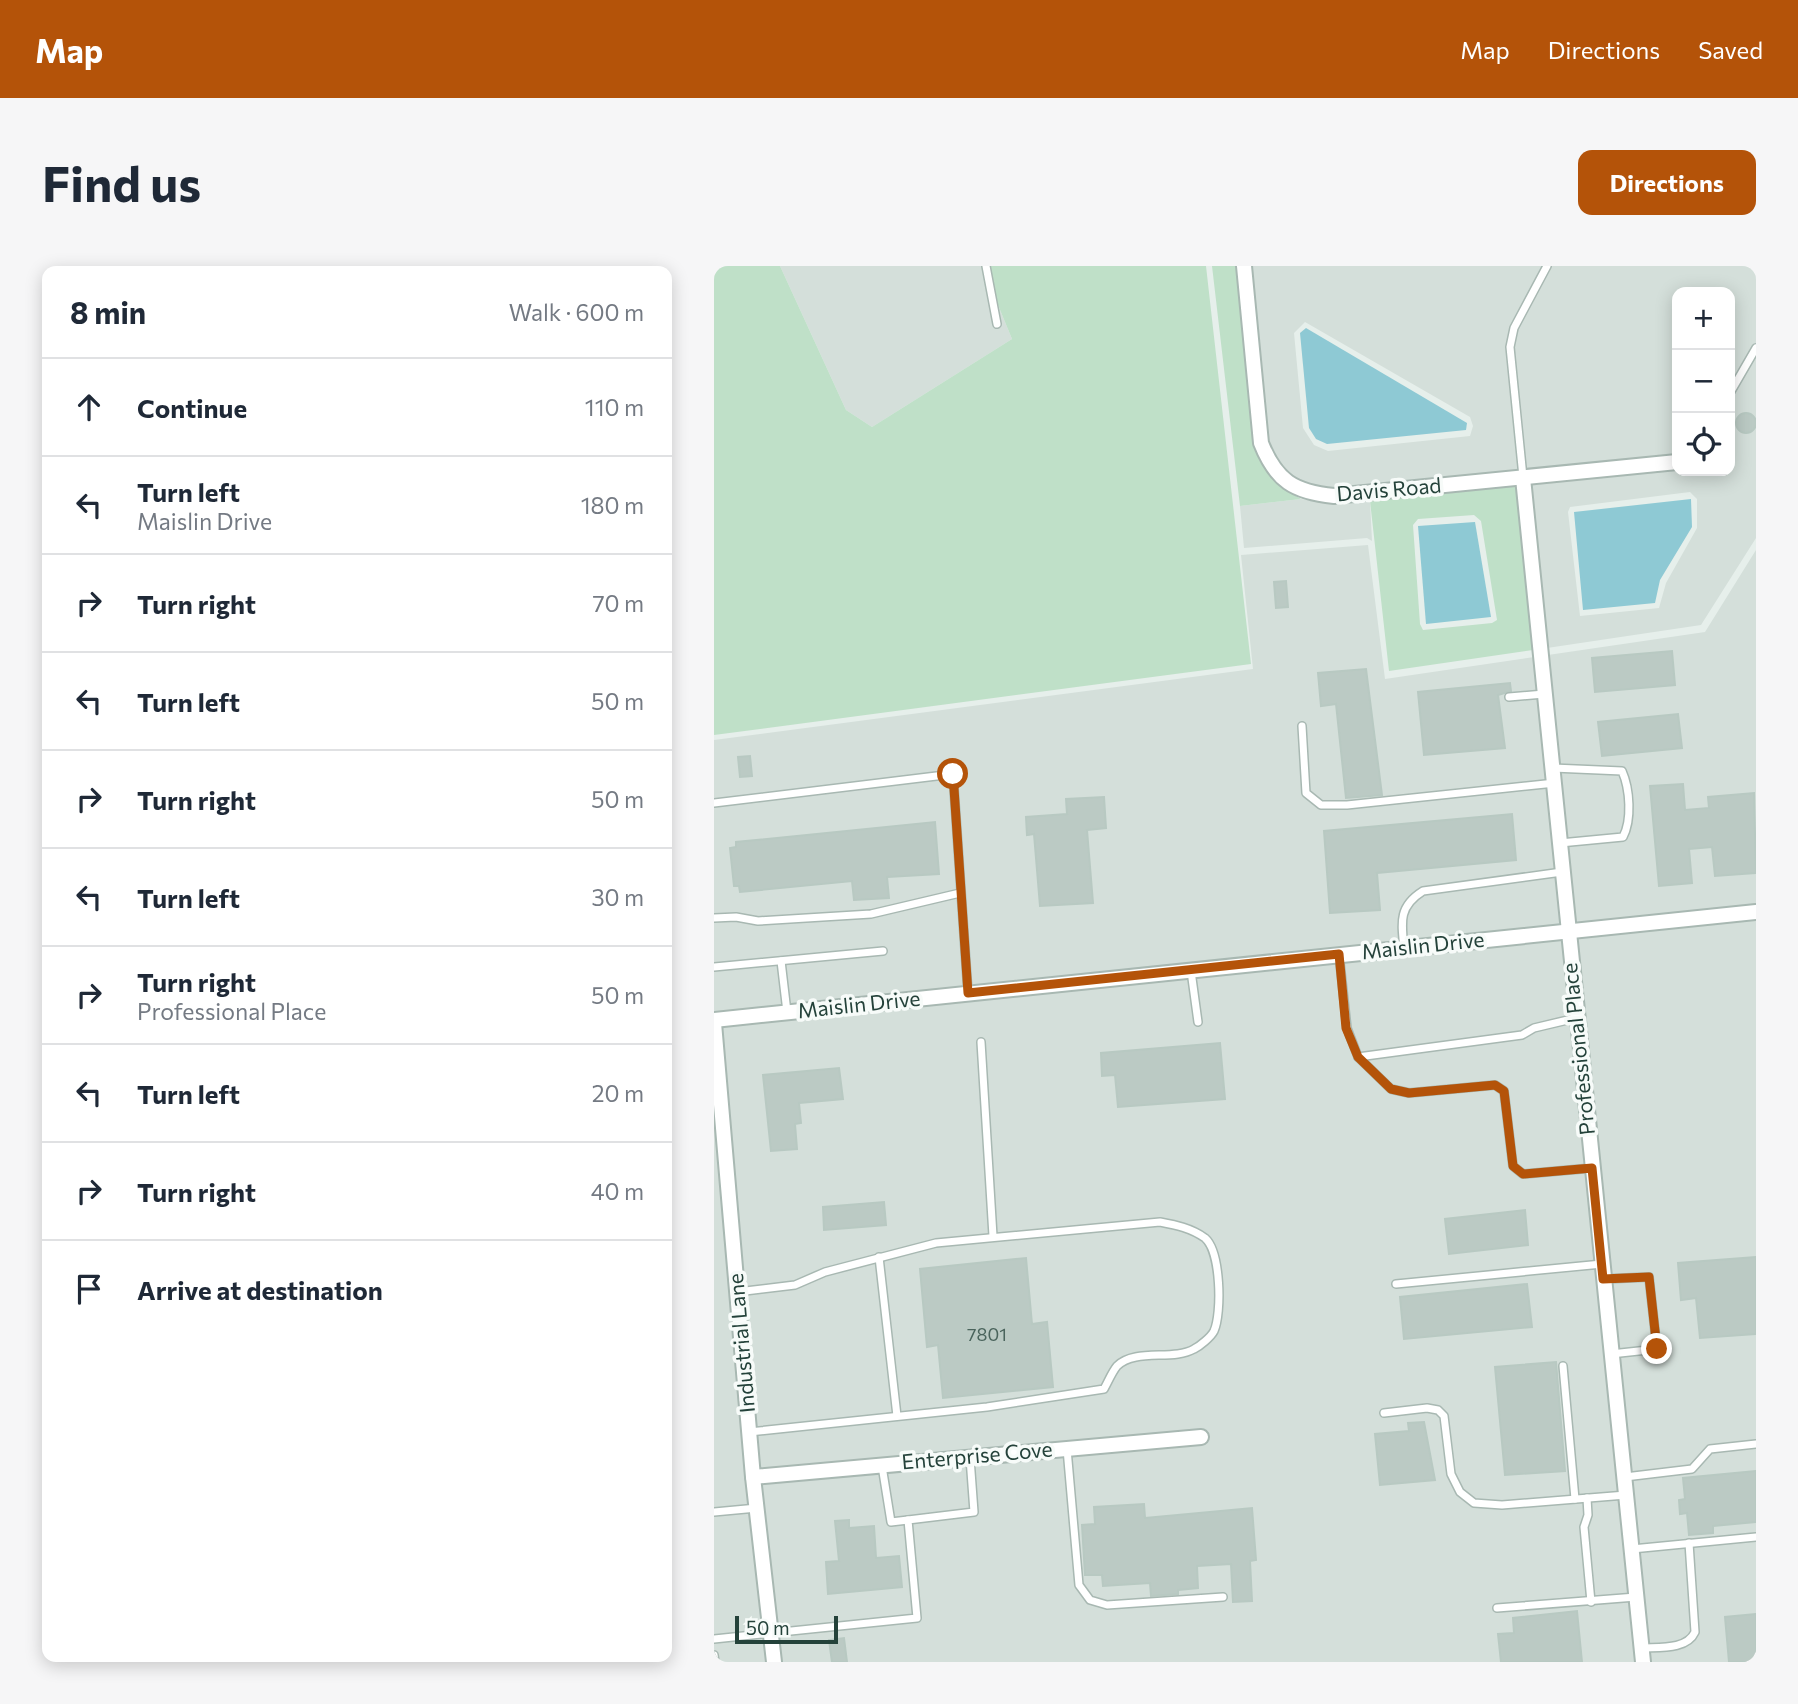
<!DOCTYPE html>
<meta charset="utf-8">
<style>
body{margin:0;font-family:Commissioner,sans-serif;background:#f6f6f7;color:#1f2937}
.controls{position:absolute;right:21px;top:21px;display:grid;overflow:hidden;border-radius:14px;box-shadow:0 4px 18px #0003}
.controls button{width:63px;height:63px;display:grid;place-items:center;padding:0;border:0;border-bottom:2px solid #e0e1e3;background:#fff;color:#1f2937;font:35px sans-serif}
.scale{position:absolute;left:21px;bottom:18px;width:103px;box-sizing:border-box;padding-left:7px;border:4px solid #24423a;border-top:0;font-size:19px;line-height:24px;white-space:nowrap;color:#24423a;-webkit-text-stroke:5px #f7fbf9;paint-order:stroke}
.stop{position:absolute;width:21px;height:21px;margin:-16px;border:5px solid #b45309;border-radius:50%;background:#fff}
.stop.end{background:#b45309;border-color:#fff;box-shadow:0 2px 7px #0008}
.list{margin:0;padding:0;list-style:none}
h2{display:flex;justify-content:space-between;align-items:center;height:91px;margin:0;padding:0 28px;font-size:30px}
h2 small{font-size:23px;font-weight:400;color:#747a83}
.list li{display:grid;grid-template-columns:46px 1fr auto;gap:21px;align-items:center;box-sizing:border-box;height:98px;padding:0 28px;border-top:2px solid #e0e1e3}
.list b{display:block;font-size:26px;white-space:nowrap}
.list p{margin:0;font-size:23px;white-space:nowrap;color:#747a83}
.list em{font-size:23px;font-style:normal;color:#747a83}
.icon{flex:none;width:38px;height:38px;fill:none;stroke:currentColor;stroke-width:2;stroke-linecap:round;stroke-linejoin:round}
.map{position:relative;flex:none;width:1042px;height:1396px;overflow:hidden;border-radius:14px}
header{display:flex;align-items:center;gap:42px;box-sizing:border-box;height:98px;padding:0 35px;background:#b45309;color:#fff}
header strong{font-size:33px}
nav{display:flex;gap:38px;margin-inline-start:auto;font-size:24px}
.intro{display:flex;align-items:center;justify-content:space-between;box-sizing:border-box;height:168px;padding:0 42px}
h1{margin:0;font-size:49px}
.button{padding:18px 32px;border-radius:14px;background:#b45309;color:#fff;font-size:24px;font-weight:700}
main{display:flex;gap:42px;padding:0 42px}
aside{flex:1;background:#fff;border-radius:14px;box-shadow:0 4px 18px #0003}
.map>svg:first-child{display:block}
.built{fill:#d4dfda;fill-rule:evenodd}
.green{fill:#bfe0c8;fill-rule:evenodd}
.water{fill:#8ec9d4}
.building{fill:#bbcac4;stroke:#b8c9c2;stroke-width:2}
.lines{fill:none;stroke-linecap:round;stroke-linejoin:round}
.lane-casing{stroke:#a8b8b2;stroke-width:10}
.street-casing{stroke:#a8b8b2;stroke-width:18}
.lane{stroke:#fff;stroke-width:7}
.street{stroke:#fff;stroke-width:14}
.route{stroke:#b45309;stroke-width:9}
.labels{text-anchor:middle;stroke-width:7;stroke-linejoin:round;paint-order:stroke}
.number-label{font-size:18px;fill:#4a645c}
.street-label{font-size:21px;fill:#24423a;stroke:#f7fbf9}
</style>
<header>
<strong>Map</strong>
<nav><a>Map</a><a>Directions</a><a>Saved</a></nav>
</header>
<div class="intro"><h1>Find us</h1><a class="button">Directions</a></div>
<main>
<aside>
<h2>8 min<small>Walk · 600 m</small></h2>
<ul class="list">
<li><svg class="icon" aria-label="ahead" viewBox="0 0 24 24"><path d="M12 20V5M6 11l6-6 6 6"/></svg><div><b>Continue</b></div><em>110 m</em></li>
<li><svg class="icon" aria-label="left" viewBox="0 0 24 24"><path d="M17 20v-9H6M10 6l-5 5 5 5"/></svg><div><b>Turn left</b><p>Maislin Drive</p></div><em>180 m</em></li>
<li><svg class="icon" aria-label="right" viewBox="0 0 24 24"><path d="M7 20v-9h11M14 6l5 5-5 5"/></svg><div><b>Turn right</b></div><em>70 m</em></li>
<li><svg class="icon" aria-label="left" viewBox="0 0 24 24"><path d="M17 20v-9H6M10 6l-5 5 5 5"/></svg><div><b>Turn left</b></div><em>50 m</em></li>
<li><svg class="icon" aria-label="right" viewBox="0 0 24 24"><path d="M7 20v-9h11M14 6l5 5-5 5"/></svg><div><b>Turn right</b></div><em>50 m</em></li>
<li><svg class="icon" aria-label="left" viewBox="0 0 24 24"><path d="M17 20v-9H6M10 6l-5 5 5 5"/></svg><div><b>Turn left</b></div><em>30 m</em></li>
<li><svg class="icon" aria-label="right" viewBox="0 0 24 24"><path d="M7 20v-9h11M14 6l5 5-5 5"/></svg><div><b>Turn right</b><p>Professional Place</p></div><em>50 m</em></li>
<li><svg class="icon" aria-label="left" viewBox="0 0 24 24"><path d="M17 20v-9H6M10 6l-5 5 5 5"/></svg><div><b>Turn left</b></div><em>20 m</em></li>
<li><svg class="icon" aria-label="right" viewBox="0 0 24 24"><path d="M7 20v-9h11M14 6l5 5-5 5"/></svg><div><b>Turn right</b></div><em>40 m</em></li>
<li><svg class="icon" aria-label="arrive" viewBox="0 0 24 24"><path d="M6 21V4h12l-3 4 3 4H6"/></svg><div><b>Arrive at destination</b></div></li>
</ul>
</aside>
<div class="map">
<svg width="1042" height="1396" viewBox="0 0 1042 1396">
<rect width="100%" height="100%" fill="#e6efeb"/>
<g class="built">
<path d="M66,0h202l30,73 -140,88 -26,-17z"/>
<path d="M537,0h505v272l-55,87 -154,23 -16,-163 146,-15 53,1v-179h-53v162l-343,34 -25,-2 -19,-11 -16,-18 -6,-16zM591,56l165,95 3,9 -3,10 -142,15 -14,-6 -11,-17 -9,-95zM976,226l7,7v29l-31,55 -7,25 -79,8 -12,-104 2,-5z"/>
<path d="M587,233l34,5 35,-3 2,40 -5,-3 -123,10 -4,-42z"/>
<path d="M654,279l17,134 320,-47 51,-82v1112h-1042v-922l539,-71 -12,-114z"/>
</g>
<g class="green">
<path d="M0,0h66l66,144 26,17 140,-88 -30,-73h224l45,398 -537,71z"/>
<path d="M498,0h25l17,177c11,27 22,42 47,56l-61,7z"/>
<path d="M803,220l16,164 -144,21 -19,-170zM760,249l7,6 16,99 -5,3 -69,7 -3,-6 -7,-99 5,-6z"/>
</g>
<g class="water">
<path d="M592,62l161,95 -1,7 -139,14 -11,-5 -7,-11 -9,-95z"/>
<path d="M977,233l1,28 -32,53 -5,23 -72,7 -9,-98z"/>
<path d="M761,256l16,95 -65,7 -8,-98z"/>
</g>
<g class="building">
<circle cx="1032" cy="157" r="10"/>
<path d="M572,315l2,26 -12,1 -2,-26z"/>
<path d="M958,385l3,34 -80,7 -3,-34z"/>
<path d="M652,403l16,126 -36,3 -10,-94 -15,2 -3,-33z"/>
<path d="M796,417l1,8 -13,4 7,53 -81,7 -6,-63z"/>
<path d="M964,448l4,34 -80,8 -4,-34z"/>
<path d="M36,490l2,20 -12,1 -2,-20z"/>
<path d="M969,518l2,26 24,-2 -1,-11 46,-4 2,80 -41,3 -3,-29 -23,2 3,34 -33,3 -9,-100z"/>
<path d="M390,531l2,31 -19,2 6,73 -53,3 -6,-72 -7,1 -1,-18 41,-3 -1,-15z"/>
<path d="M798,548l4,46 -139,13 3,37 -50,3 -6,-82z"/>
<path d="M221,556l4,52 -52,3 2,21 -35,2 -2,-19 -112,11 -1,-6h-5l-4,-38 6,-1v-5z"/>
<path d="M506,777l5,56 -107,8 -3,-32 -13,1 -1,-23z"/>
<path d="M125,802l4,31 -44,4 2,20 -6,1 2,25 -26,2 -8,-76z"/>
<path d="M170,936l2,23 -62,5 -1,-23z"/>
<path d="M811,944l3,35 -79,9 -4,-35z"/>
<path d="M1042,991v77l-56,4 -4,-40 -15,2 -3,-37z"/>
<path d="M312,992l6,66 15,-2 6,65 -110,11 -5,-53 -11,2 -7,-78z"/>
<path d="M813,1018l5,43 -128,12 -4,-42z"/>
<path d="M842,1096l9,109 -60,4 -10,-108z"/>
<path d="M710,1156l11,58 -55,5 -5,-51 34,-3 -1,-8z"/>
<path d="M1042,1205v51l-43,4v7l-24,2 -2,-22 -7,1 -1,-14 6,-1 -2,-21z"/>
<path d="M430,1238l1,14 107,-10 4,52 -6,1 2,40 -19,1 -2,-38 -34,2 1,22 -20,2v4l-27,2 -1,-13 -47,3 -1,-11h-17l-3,-50 13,-1 -1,-17z"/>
<path d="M135,1254v8l25,-2 2,32 23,-2 3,31 -74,7 -2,-32 13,-1 -4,-40z"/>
<path d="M863,1345l5,51h-81l-3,-28 16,-1 -1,-15z"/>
<path d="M1042,1348v48h-27l-4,-45z"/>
<path d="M130,1372l3,24h-15l-3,-22z"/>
</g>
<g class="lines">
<g class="lane-casing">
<g id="lane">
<path d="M272,0l11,58"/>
<path d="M1016,127l26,-45"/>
<path d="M809,211l-13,-130 4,-19 33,-62"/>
<path d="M795,431l35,-3"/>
<path d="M588,460l4,67 15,12h26l208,-22"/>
<path d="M839,502l69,3c8,18 10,49 1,66l-63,6"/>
<path d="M0,537l239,-29 15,219"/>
<path d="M0,652l22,-1 22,4 113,-7 89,-21"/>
<path d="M690,682c-3,-27 -5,-42 19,-57l139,-19"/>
<path d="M625,688l8,74 11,29 33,32 18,4 86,-8 9,6 9,75 10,8 69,-6"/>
<path d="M67,695l6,51"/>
<path d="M0,701l169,-16"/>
<path d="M477,705l7,51"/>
<path d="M267,776l12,194"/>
<path d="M644,791l164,-22 12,-7 42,-10"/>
<path d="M165,991l18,159"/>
<path d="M890,1013l45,-2 8,72 -46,5"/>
<path d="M682,1018l206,-20"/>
<path d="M23,1026l58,-7 30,-13 111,-29 224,-21c16,3 31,6 45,16 16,14 17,75 9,93 -3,6 -14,15 -20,18 -21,12 -59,-1 -77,17 -5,6 -9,16 -13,23l-117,18 -238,25"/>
<path d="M849,1100l12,133"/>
<path d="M670,1147l43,-5 11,2 6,6 7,58 9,18 14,11 28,2 124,-10"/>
<path d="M353,1183l12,136 11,15 17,5 116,-8"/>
<path d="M168,1200l9,56 17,-2"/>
<path d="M911,1211l67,-8 18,-20 46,-5"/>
<path d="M873,1232l1,17 -4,12 7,75"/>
<path d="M0,1246l43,-4"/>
<path d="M918,1283l124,-12"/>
<path d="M783,1342l139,-11"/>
<path d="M0,1373l203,-21 -9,-98 66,-8 -4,-54"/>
<path d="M928,1382c17,-1 45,2 53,-16l-6,-89"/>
<path d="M0,1389l1,7"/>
</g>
</g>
<g class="street-casing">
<g id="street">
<path d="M530,0l17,177c15,38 33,49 73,53l343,-34"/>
<path d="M809,212l120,1184"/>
<path d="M0,754l1042,-108"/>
<path d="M0,757l39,454 21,185"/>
<path d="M39,1211l448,-40"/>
</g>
</g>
<use href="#lane" class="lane"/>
<use href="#street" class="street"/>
</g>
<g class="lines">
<path class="route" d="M239,508l15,219 371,-39 7,74 12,29 33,32 18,4 86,-8 9,6 9,75 10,8 69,-6 11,111 46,-2 8,72"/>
</g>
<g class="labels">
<g class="number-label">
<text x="273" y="1075">7801</text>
</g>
<g class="street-label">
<text transform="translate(675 224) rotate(-5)" y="7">Davis Road</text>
<text transform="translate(709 680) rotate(-6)" y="7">Maislin Drive</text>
<text transform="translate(145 739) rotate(-6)" y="7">Maislin Drive</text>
<text transform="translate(865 783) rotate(-96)" y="7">Professional Place</text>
<text transform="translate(28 1077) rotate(-95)" y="7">Industrial Lane</text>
<text transform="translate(263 1190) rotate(-5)" y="7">Enterprise Cove</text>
</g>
</g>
</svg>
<div class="controls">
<button>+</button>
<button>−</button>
<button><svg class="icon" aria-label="locate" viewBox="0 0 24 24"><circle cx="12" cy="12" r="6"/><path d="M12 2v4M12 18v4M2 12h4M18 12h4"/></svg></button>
</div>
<div class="scale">50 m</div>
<div class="stop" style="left:239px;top:508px"></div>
<div class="stop end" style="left:943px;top:1083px"></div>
</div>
</main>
